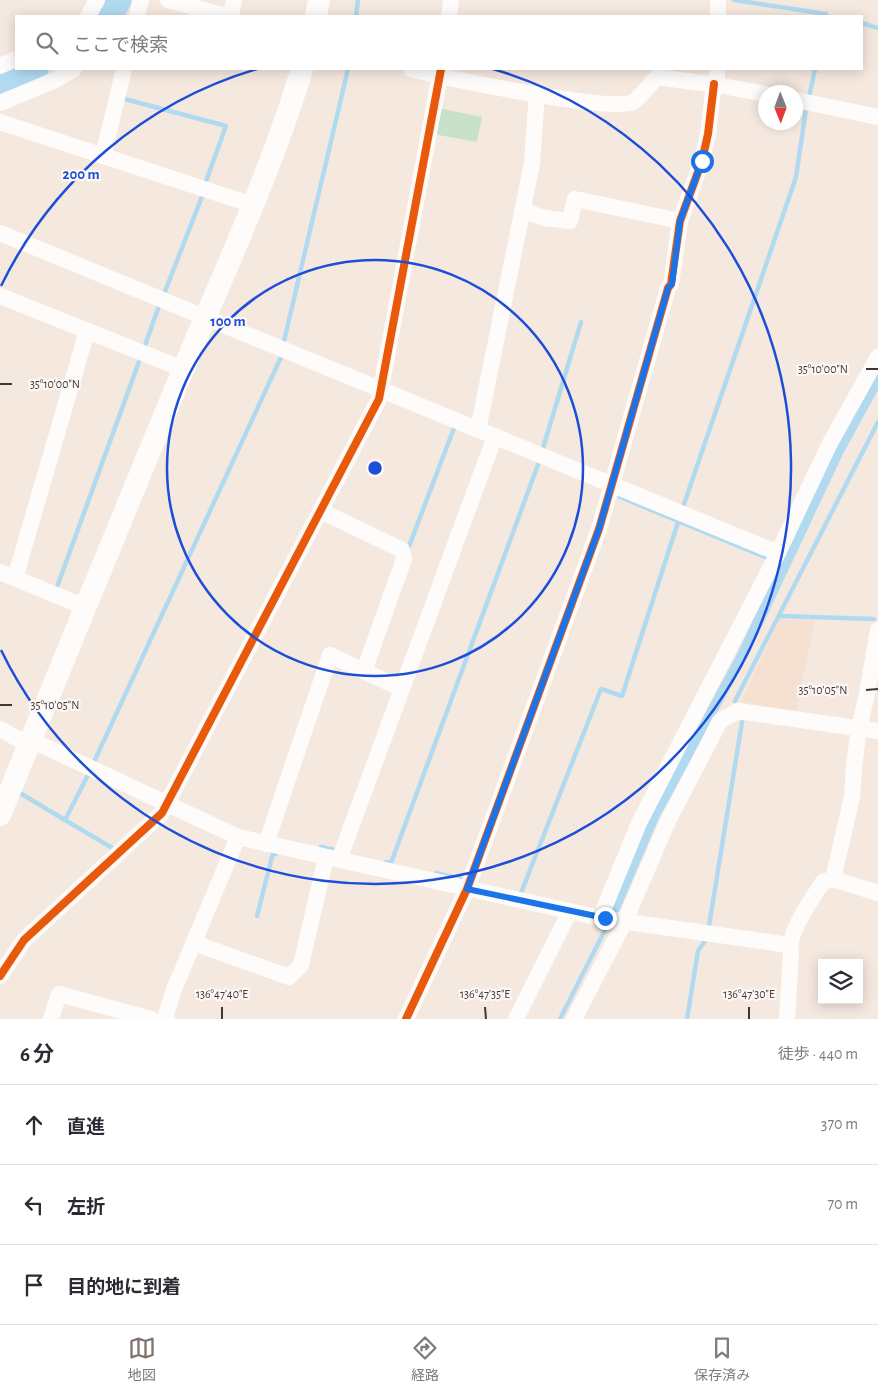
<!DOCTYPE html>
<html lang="ja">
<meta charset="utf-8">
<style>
body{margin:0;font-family:"Alegreya Sans","Noto Sans JP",sans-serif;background:#f7f7f7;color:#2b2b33}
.controls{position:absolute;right:15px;bottom:15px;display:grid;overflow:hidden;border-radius:0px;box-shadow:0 2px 12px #0003}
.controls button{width:45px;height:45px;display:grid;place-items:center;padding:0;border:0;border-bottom:1px solid #e1e1e2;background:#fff;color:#2b2b33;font:25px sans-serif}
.compass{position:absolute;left:758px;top:85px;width:45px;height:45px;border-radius:50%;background:#fff;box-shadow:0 2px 12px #0003;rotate:179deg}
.stop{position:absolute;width:15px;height:15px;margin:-11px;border:4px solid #1a73e8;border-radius:50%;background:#fff}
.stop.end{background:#1a73e8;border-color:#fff;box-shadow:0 1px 5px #0008}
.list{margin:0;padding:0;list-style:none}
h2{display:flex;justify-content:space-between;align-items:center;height:65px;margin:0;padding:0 20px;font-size:21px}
h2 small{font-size:16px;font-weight:400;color:#7c7c81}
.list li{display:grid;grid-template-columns:32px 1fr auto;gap:15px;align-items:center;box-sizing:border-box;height:80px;padding:0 20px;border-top:1px solid #e1e1e2}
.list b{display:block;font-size:19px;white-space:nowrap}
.list em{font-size:16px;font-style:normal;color:#7c7c81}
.icon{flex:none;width:28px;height:28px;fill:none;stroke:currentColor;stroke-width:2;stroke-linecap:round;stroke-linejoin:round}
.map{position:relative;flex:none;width:878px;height:1019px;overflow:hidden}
.search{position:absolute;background:#fff;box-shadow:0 2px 12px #0003;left:15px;right:15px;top:15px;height:55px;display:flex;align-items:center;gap:12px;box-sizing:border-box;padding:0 18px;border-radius:0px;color:#7c7c81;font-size:19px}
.sheet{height:305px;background:#fff}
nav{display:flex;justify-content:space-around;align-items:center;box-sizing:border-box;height:70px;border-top:1px solid #e1e1e2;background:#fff;font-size:14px;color:#7c7c81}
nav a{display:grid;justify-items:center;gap:2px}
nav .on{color:#7f756e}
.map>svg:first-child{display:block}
.built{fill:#f6e0d1}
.green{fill:#c7e2c6}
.water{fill:#b1daf1}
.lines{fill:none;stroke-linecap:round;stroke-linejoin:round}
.stream{stroke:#b1daf1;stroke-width:4.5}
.river{stroke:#b1daf1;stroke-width:25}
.street{stroke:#fefcfa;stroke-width:16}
.secondary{stroke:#fefcfa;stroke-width:22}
.cycleway-casing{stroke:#fdf8f5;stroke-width:11}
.cycleway{stroke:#e8590c;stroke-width:8}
.route{stroke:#1a73e8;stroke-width:6}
.ticks{fill:none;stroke:#403731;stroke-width:2}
.ring{fill:none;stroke:#1d4ed8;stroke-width:2.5}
.ticks-label{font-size:12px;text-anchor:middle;fill:#403731;stroke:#fdf8f5;stroke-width:4.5;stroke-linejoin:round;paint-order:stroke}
.centre{fill:#1d4ed8;stroke:#fdf8f5;stroke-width:2.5}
.ring-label{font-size:15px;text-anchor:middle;font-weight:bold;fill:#1d4ed8;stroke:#fdf8f5;stroke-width:4.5;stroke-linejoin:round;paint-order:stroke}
</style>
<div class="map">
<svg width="878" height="1019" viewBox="0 0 878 1019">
<rect width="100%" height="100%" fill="#f5e8df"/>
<path class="built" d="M780,619l35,1 -19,91 -55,-9z"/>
<path class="green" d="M438,108l44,9 -5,25 -44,-8z"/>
<path class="water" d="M878,368v22l-35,64 -95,202 -89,162 -42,98 -9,-2 43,-101 85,-157 100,-210z"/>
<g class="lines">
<g class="stream">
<path d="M734,0l92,14"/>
<path d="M356,16l2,-16"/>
<path d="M862,23l16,5"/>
<path d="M809,97l6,-28"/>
<path d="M121,98l105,28 -21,58"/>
<path d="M164,294l39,-100"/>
<path d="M284,341l64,-272"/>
<path d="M144,348l15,-42"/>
<path d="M543,448l38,-126"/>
<path d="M620,497l145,60"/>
<path d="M683,507l113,-330 10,-68"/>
<path d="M408,549l46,-121"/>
<path d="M57,587l83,-228"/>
<path d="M780,616l94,3"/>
<path d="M735,701l143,-279"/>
<path d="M94,762l188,-407"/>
<path d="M20,793l45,27 23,-45"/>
<path d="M65,820l49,29"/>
<path d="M321,847l14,3"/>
<path d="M386,862l5,1 148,-401"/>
<path d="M436,873l30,7"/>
<path d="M521,893l80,-204 21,7 57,-177"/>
<path d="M257,916l16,-63 3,1"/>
<path d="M709,926l33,-204"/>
<path d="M560,1019l49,-97"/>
<path d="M687,1019l11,-68 7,-10"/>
</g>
<g class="river">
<path d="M110,16l9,-16"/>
<path d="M0,85l36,-16"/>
</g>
<g class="street">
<path d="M168,0l57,16"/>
<path d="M88,16l9,-16"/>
<path d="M137,16l4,-16"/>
<path d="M231,16l3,-16"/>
<path d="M449,16l2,-16"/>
<path d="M718,16v-16"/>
<path d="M0,66l16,-7"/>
<path d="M411,69c32,8 199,44 222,33 7,-4 18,-19 24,-25l60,8 49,9"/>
<path d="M717,85v-16"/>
<path d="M796,100l82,17"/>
<path d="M0,103l55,-23 19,-11"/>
<path d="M0,122l253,83"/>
<path d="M103,156l21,-87"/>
<path d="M522,210l22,8 26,3 5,-22 105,22"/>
<path d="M0,233l778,320"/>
<path d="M0,296l183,73"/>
<path d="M478,430l54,-267 5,-70"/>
<path d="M321,511l81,39 2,9 -40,112"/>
<path d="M0,572l85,35"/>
<path d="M15,578l72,-247"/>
<path d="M0,729l29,16"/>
<path d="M31,740l207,97 362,81 189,27"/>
<path d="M266,844l64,-189 72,34"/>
<path d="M339,860l156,-424"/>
<path d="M833,879l19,-82 2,-30 5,-39 8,-34 11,-64"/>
<path d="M600,918l39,-95 139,-270 51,-108 49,-88"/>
<path d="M194,943l95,34 12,-12 25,-108"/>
<path d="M0,976l24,-36 138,-127 217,-414 62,-330"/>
<path d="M51,1019l8,-25 92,25"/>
<path d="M167,1019l-1,-4 7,-23 65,-155"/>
<path d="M406,1019l61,-130 132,-360 69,-241 3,-4 9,-63 22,-60 6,-27 6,-50"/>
<path d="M516,1019l54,-108"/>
<path d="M574,1019l51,-98 43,-100 52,-100 18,-10 140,20"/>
<path d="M787,1019l4,-67c-5,-17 22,-55 32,-70l10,-3 45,14"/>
</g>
<g class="secondary">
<path d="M316,16l3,-16"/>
<path d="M0,815c62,-148 121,-297 183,-445 42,-100 88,-198 119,-301"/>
</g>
<g class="cycleway-casing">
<g id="cycleway">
<path d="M0,976l24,-36 138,-127 217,-414 62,-330"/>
<path d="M406,1019l61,-130 132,-360 69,-241 3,-4 9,-63 22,-60 6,-27 6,-50"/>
</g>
</g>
<use href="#cycleway" class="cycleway"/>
</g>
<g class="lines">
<path class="route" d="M605,918l-138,-29 132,-360 69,-241 4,-4 8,-63 22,-60"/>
</g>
<path class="ticks" d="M866,369h12M0,384h12M866,690l12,-1M0,705h12M222,1007v12M485,1007l1,12M749,1007v12"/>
<g class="ring">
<circle cx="375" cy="468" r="208"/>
<path d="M1 286A416 416 0 0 1 257 69M493 69A416 416 0 1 1 1 650"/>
</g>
<g class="ticks-label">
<text x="823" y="373">35°10'00"N</text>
<text x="55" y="388">35°10'00"N</text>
<text x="823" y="694">35°10'05"N</text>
<text x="55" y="709">35°10'05"N</text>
<text x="222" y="998">136°47'40"E</text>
<text x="485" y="998">136°47'35"E</text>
<text x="749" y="998">136°47'30"E</text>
</g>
<circle cx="375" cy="468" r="8" class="centre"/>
<g class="ring-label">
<text x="81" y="179">200 m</text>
<text x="228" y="326">100 m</text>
</g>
</svg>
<div class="controls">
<button><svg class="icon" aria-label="layers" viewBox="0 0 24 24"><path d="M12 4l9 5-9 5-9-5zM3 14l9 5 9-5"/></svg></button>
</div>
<svg class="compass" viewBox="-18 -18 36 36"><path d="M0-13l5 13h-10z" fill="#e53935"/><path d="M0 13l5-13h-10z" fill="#7c7c81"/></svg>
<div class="stop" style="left:702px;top:161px"></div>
<div class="stop end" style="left:605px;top:918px"></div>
<div class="search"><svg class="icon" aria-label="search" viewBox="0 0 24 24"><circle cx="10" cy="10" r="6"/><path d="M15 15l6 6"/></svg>ここで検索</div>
</div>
<section class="sheet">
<h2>6 分<small>徒歩 · 440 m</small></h2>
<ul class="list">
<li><svg class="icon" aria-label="ahead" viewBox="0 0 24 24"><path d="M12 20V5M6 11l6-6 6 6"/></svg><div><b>直進</b></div><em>370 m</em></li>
<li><svg class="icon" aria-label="left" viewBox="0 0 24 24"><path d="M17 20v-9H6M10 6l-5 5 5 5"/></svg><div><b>左折</b></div><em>70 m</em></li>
<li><svg class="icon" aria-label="arrive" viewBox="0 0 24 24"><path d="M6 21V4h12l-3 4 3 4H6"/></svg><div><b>目的地に到着</b></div></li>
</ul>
</section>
<nav>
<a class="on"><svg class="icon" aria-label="map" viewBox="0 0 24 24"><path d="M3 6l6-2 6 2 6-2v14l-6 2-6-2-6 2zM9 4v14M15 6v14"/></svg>地図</a>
<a><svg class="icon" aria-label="directions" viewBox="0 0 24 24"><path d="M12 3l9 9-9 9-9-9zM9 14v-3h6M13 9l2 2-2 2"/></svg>経路</a>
<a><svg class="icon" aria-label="saved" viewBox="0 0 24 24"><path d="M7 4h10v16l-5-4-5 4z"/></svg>保存済み</a>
</nav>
